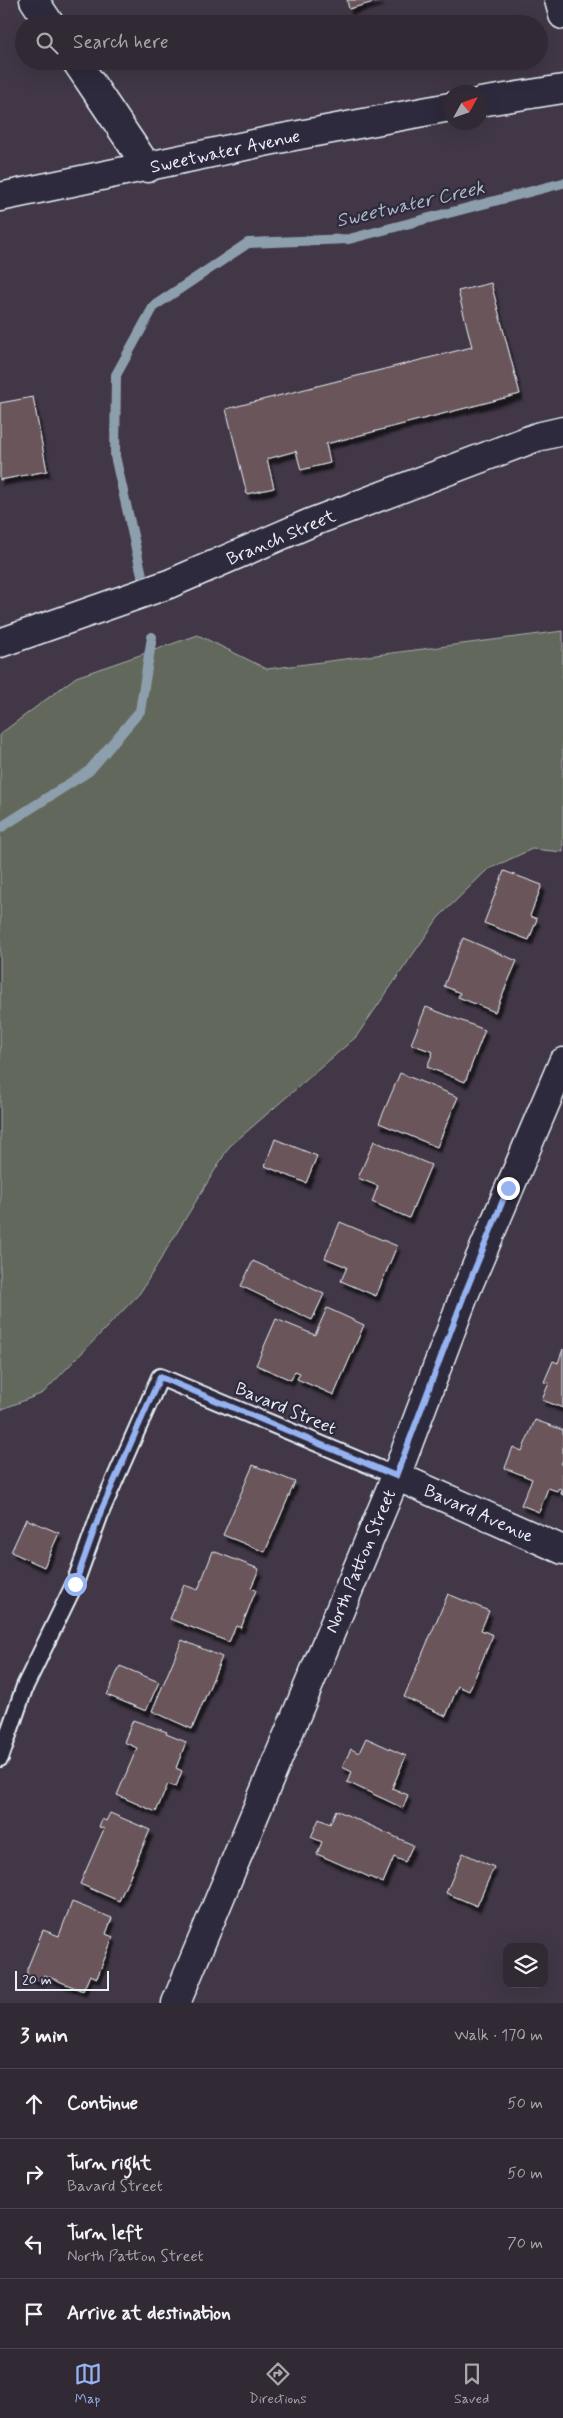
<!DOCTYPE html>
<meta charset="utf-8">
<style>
body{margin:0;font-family:Mynerve,sans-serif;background:#3d3540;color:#f1f3f6}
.controls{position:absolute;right:15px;bottom:15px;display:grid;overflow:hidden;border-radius:10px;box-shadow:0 5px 20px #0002}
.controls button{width:45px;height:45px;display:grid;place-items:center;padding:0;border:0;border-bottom:1px solid #4c454f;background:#312934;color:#f1f3f6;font:25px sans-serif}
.compass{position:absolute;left:443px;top:85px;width:45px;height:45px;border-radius:50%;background:#312934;box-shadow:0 5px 20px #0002;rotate:50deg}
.scale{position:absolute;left:15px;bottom:12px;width:94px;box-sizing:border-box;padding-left:5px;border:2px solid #e8f1f8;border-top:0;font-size:14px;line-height:18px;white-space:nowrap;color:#e8f1f8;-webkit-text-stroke:4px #2f2a3d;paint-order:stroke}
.stop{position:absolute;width:15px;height:15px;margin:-11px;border:4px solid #95b2f1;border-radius:50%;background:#fff}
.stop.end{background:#95b2f1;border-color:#fff;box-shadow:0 1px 5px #0008}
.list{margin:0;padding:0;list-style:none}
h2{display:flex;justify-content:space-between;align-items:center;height:65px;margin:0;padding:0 20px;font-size:21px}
h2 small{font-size:16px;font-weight:400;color:#a8a6ac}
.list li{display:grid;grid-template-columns:32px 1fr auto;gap:15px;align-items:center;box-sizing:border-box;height:70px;padding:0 20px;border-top:1px solid #4c454f}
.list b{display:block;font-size:19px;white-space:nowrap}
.list p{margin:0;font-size:16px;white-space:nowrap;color:#a8a6ac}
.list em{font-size:16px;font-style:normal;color:#a8a6ac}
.icon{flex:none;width:28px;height:28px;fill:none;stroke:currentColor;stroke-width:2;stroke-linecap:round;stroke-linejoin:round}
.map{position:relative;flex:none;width:563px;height:2003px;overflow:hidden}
.search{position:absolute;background:#312934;box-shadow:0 5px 20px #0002;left:15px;right:15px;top:15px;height:55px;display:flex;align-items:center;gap:12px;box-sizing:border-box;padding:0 18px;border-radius:28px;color:#a8a6ac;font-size:19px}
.sheet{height:345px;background:#312934}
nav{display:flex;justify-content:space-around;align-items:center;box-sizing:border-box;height:70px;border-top:1px solid #4c454f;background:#312934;font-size:14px;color:#a8a6ac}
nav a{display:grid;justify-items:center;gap:2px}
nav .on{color:#95b2f1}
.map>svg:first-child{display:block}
.green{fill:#62695c;stroke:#a5adaa}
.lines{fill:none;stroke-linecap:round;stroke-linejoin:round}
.stream{stroke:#8d9fad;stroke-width:10}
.building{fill:#6b555a;stroke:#e8f1f8;filter:url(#shadow)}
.service-casing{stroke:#e8f1f8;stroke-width:20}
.minor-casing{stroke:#e8f1f8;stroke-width:31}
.tertiary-casing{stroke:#e8f1f8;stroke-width:31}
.service{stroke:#2f2a3d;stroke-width:16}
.minor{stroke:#2f2a3d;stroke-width:28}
.tertiary{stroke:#2f2a3d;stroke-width:28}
.route{stroke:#95b2f1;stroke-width:6}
.labels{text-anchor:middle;stroke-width:4.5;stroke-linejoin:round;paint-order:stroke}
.street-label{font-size:18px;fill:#e8f1f8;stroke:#2f2a3d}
.water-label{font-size:19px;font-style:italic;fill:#acbbc6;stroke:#2f2a3d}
</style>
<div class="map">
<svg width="563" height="2003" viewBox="0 0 563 2003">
<defs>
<filter id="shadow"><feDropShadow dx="3" dy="5.5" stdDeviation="1" flood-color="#0009"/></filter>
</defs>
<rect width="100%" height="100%" fill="#413746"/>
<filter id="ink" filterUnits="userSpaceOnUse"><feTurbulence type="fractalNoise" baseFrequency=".02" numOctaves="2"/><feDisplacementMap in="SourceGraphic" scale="10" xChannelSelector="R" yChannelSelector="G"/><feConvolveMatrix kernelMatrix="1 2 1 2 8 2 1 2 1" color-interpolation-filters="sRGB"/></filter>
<g filter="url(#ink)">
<path class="green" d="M563,631v221l-31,-3 -45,21 -49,48 -82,119 -127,110 -89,146 -97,100 -43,17v-676l76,-57 122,-42 69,34z"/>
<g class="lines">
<g class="stream">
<path d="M144,584l-29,-128 1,-81 38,-69 94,-63 101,-4 214,-56"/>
<path d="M0,828l89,-57 51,-60 12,-74"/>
</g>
</g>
<g class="building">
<path d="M347,0h34l-32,9z"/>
<path d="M491,283l29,111 -194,50 4,19 -29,7 -5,-19 -29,8 7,29 -27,6 -21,-85 246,-62 -14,-56z"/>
<path d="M33,397l14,74 -47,9v-77z"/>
<path d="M504,871l38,14 -12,31 7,3 -8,21 -45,-17z"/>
<path d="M463,938l54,23 -22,51 -37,-15 2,-4 -16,-7z"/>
<path d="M426,1007l59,23 -20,52 -38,-15 6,-15 -22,-8z"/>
<path d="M400,1073l58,24 -21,50 -58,-24z"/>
<path d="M275,1139l42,17 -11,27 -41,-17z"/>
<path d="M374,1141l57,24 -22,53 -37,-16 6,-16 -20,-8z"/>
<path d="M340,1222l57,24 -21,50 -35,-15 6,-14 -22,-9z"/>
<path d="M253,1261l71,33 -12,26 -71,-34z"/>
<path d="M327,1308l37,17 -30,70 -37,-16 3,-6 -5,-2 -4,9 -35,-15 20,-46 39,16z"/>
<path d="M563,1349v59l-21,-8 7,-17 -5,-1 9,-21 5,2z"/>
<path d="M535,1420l28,10v29l-2,6h2v30l-2,-1 1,-4 -3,-2 -2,3 -9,-3 -9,24 -18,-7 11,-26 -27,-11 8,-21 9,4z"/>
<path d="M253,1465l42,17 -30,70 -42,-17z"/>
<path d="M26,1519l33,14 -15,34 -33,-15z"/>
<path d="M213,1551l46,18 -8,19 5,2 -15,38 -5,-2 -7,16 -59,-23 14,-34 14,5z"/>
<path d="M448,1594l41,17 -8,19 12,5 -24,56 -11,-5 -12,30 -42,-19z"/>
<path d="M182,1640l40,17 -30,72 -40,-18z"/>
<path d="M120,1666l39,16 -13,29 -39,-16z"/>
<path d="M133,1720l34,12 -1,2 20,8 -10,26 6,3 -6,16 -8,-3 -12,28 -39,-17 20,-47 -13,-6z"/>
<path d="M366,1738l40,18 -14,32 16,7 -5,13 -56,-26 5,-10 -10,-5 9,-18 8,4z"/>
<path d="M336,1810l77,35 -8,17 -11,-5 -11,26 -66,-29 5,-12 -11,-5 8,-18 11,5z"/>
<path d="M110,1813l40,17 -31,71 -39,-17 24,-55 -5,-2 3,-8 4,2z"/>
<path d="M463,1853l31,14 -17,39 -31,-13z"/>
<path d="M72,1902l40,16 -6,16 7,3 -16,41 -7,-3 -7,16 -39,-16 -3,7 -14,-6v-7l16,-39 16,6z"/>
</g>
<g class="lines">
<g class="service-casing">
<path id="service" d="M0,1758l25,-72 50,-103 26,-72 59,-134 236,99"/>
</g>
<g class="minor-casing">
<g id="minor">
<path d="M34,0l16,24"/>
<path d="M76,61l72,107"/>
<path d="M0,643l169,-59 141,-61 227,-86 26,-6"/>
<path d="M396,1476l167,74"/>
</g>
</g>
<g class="tertiary-casing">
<g id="tertiary">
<path d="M559,0l4,15"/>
<path d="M480,102l83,-13"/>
<path d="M0,197l278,-58 172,-32"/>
<path d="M176,2003l220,-527 69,-183 98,-231"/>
</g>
</g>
<use href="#service" class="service"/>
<use href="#minor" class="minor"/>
<use href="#tertiary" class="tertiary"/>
</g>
</g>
<g class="lines" filter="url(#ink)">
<path class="route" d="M75,1584l26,-73 59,-134 236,99 69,-183 43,-105"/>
</g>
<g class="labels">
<g class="street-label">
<text transform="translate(225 151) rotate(-12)" y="6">Sweetwater Avenue</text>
<text transform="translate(281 537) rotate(-23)" y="6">Branch Street</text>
<text transform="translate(286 1408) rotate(23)" y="6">Bavard Street</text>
<text transform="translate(479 1513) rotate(24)" y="6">Bavard Avenue</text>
<text transform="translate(360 1561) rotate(-67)" y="6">North Patton Street</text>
</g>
<g class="water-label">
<text transform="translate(410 203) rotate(-13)" y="7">Sweetwater Creek</text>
</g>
</g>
</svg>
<div class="controls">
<button><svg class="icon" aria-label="layers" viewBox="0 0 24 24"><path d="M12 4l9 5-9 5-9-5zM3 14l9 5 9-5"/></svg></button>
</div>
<svg class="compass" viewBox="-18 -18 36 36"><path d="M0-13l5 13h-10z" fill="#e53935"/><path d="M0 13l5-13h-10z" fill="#a8a6ac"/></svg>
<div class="scale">20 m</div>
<div class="stop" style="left:75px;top:1584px"></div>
<div class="stop end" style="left:508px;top:1188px"></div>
<div class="search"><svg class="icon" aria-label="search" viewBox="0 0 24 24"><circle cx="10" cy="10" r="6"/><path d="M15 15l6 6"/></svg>Search here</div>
</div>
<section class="sheet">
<h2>3 min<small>Walk · 170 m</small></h2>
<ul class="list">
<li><svg class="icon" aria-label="ahead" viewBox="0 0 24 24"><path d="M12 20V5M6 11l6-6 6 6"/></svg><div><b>Continue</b></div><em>50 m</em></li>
<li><svg class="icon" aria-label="right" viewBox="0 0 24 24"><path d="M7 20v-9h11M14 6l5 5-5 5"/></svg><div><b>Turn right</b><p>Bavard Street</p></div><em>50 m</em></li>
<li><svg class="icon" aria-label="left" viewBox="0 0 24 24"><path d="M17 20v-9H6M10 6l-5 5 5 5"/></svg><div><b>Turn left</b><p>North Patton Street</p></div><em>70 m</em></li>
<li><svg class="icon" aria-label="arrive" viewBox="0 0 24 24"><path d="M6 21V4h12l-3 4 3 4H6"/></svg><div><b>Arrive at destination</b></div></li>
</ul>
</section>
<nav>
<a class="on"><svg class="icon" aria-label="map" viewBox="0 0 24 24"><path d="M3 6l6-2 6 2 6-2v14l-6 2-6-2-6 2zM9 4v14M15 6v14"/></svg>Map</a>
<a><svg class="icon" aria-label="directions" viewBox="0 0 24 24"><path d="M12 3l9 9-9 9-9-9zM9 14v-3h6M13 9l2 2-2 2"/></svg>Directions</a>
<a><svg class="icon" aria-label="saved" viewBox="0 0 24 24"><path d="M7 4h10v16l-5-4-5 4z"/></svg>Saved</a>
</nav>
